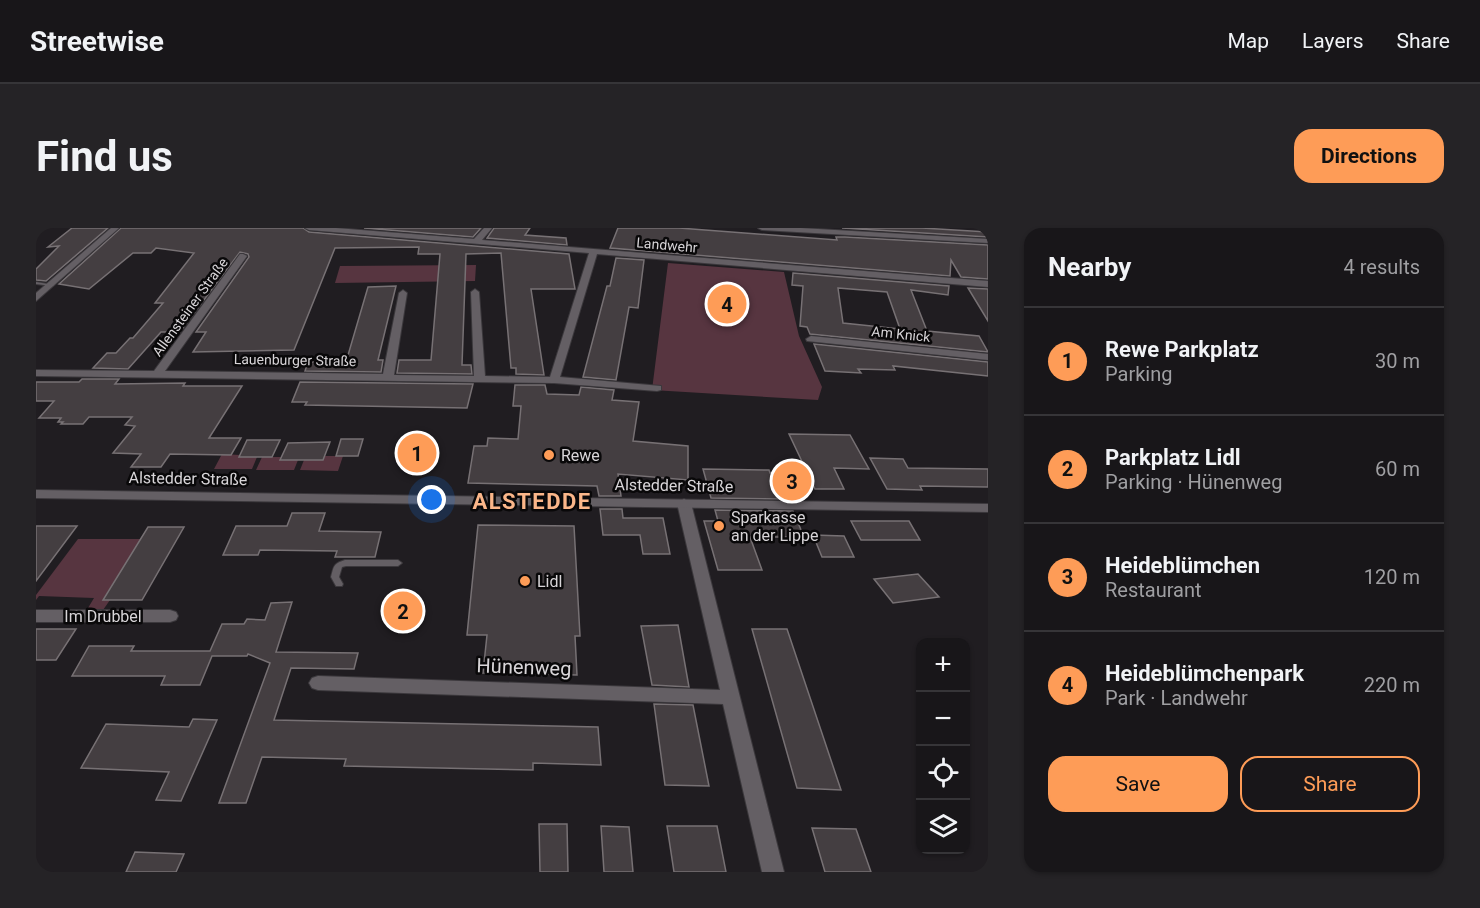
<!DOCTYPE html>
<meta charset="utf-8">
<style>
body{margin:0;font-family:Roboto,sans-serif;background:#252326;color:#f1f3f6}
.controls{position:absolute;right:18px;bottom:18px;display:grid;overflow:hidden;border-radius:12px;box-shadow:0 2px 4px #0004}
.controls button{width:54px;height:54px;display:grid;place-items:center;padding:0;border:0;border-bottom:2px solid #363538;background:#181619;color:#f1f3f6;font:30px sans-serif}
.you{position:absolute;left:396px;top:272px;width:21px;height:21px;margin:-15px;border:4px solid #fff;border-radius:50%;background:#1a73e8;box-shadow:0 0 0 9px #1a73e833}
.badge{display:grid;place-items:center;width:39px;height:39px;border-radius:50%;background:#fe9c57;color:#111;font-size:20px;font-weight:700}
.pin{position:absolute;translate:-50% -50%;border:3px solid #fff;box-shadow:0 2px 6px #0006}
.list{margin:0;padding:0;list-style:none}
h2{display:flex;justify-content:space-between;align-items:center;height:78px;margin:0;padding:0 24px;font-size:26px}
h2 small{font-size:20px;font-weight:400;color:#9f9fa2}
.list li{display:grid;grid-template-columns:39px 1fr auto;gap:18px;align-items:center;box-sizing:border-box;height:108px;padding:0 24px;border-top:2px solid #363538}
.list b{display:block;font-size:22px;white-space:nowrap}
.list p{margin:0;font-size:20px;white-space:nowrap;color:#9f9fa2}
.list em{font-size:20px;font-style:normal;color:#9f9fa2}
.actions{display:flex;gap:12px;padding:18px 24px}
.actions a{flex:1;padding:14px 0;border:2px solid #fe9c57;border-radius:18px;text-align:center;font-size:21px;color:#fe9c57}
.actions .main{background:#fe9c57;color:#111}
.icon{flex:none;width:33px;height:33px;fill:none;stroke:currentColor;stroke-width:2;stroke-linecap:round;stroke-linejoin:round}
.map{position:relative;flex:none;width:952px;height:644px;overflow:hidden;border-radius:18px}
header{display:flex;align-items:center;gap:36px;box-sizing:border-box;height:84px;padding:0 30px;background:#181619;border-bottom:2px solid #363538}
header strong{font-size:28px}
nav{display:flex;gap:33px;margin-inline-start:auto;font-size:21px}
.intro{display:flex;align-items:center;justify-content:space-between;box-sizing:border-box;height:144px;padding:0 36px}
h1{margin:0;font-size:42px}
.button{padding:15px 27px;border-radius:18px;background:#fe9c57;color:#111;font-size:21px;font-weight:700}
main{display:flex;gap:36px;padding:0 36px}
aside{flex:1;background:#181619;border-radius:18px;box-shadow:0 2px 4px #0004}
.map>svg:first-child{display:block}
.green{fill:#573540}
.building{fill:#443e41;stroke:#777174;stroke-width:1.5;fill-rule:evenodd}
.lines{fill:none;stroke-linecap:round;stroke-linejoin:round}
.service-casing{stroke:#3b383c;stroke-width:2}
.minor-casing{stroke:#3b383c;stroke-width:2}
.tertiary-casing{stroke:#3b383c;stroke-width:2}
.service{fill:#645f64;fill-rule:evenodd}
.minor{fill:#645f64;fill-rule:evenodd}
.tertiary{fill:#645f64;fill-rule:evenodd}
.poi-dot{fill:#fe9c57;stroke:#090809;stroke-width:2}
.labels{text-anchor:middle;stroke-width:5;stroke-linejoin:round;paint-order:stroke}
.far-street-label{font-size:14px;fill:#d8d5d8;stroke:#090809}
.poi-label{font-size:16px;fill:#d8d5d8;stroke:#090809;text-anchor:start}
.street-label{font-size:16px;fill:#d8d5d8;stroke:#090809}
.near-street-label{font-size:20px;fill:#d8d5d8;stroke:#090809}
.district-label{font-size:22px;font-weight:bold;letter-spacing:1.5px;fill:#fbb689;stroke:#090809}
</style>
<header>
<strong>Streetwise</strong>
<nav><a>Map</a><a>Layers</a><a>Share</a></nav>
</header>
<div class="intro"><h1>Find us</h1><a class="button">Directions</a></div>
<main>
<div class="map">
<svg width="952" height="644" viewBox="0 0 952 644">
<rect width="100%" height="100%" fill="#201d21"/>
<g class="green">
<path d="M632,35l116,9 15,64 23,51 -4,13 -166,-10z"/>
<path d="M440,37l-1,16 -140,2 5,-17z"/>
<path d="M186,226l18,1 -1,2h18l-5,12h-38z"/>
<path d="M289,228h18l-5,15 -38,-1 4,-10h19z"/>
<path d="M226,229h19l-1,3h18l-4,10h-38z"/>
<path d="M42,311h63l-38,60 7,1 -7,10 -15,-2 6,-10 -55,-2 -3,4v-5z"/>
</g>
<g class="building">
<path d="M36,0h36l-62,53 -10,-1v-11l23,-23 -11,1z"/>
<path d="M85,0h182l6,4 260,22 6,35h-44l13,86 -28,-1v-6h-5l-10,-115 -35,1 -4,111h9l1,9 -75,-1 2,-13h32l9,-106h-22l1,-7 -84,1 -41,102 -101,2 13,-20h-10l53,-75 -1,-3 -8,-2 -60,80h-19l-33,37 -35,-1 14,-15h9l14,-15h3l30,-35h-8l39,-50 -38,-5 -5,5h-18l-44,36 -30,-5z"/>
<path d="M328,0h117l-8,9z"/>
<path d="M458,0h36l-5,7 41,3 1,7 -80,-7z"/>
<path d="M582,0h61l158,12 -1,-3h9l143,8v34l-27,-2 -10,-17 -1,16 -340,-28z"/>
<path d="M806,0h80l66,4v5z"/>
<path d="M580,30l28,2 -6,48 -9,-1 -13,73 -33,-3 24,-91h3z"/>
<path d="M757,45l156,13 -1,9 -37,-5 16,41 52,5 9,16 -178,-18 -3,-7 -7,-1 3,-40 -11,-1zM802,60l49,4 13,37 -57,-6z"/>
<path d="M360,58l-18,74h5l-2,12 -76,-1 3,-9h38l22,-75z"/>
<path d="M932,60l20,1v32z"/>
<path d="M778,116l174,18v14l-95,-10 2,4 -37,-1 3,4 -36,-2z"/>
<path d="M46,151h37l-4,5 70,-1 -2,3h59l-33,52h32l-10,17 -61,-1 -9,13h-30l10,-13 -28,-1 22,-27 -10,-1 7,-8h-43l-6,7h-22l2,-2h-5l3,-4h-22l15,-17h-18v-19h43z"/>
<path d="M264,154l173,2 -6,24 -162,-3 2,-3h-15z"/>
<path d="M479,157h30l2,9 32,1 2,-8 33,3 -2,10 27,2 -6,39 55,5v34l-70,-6 3,22h-22l-2,-10 -129,-3 6,-37h13l1,-8 30,1 3,-33h-8z"/>
<path d="M753,206l61,1 19,34 -35,-1 10,21h-29z"/>
<path d="M305,211h22l-5,17h-22z"/>
<path d="M211,212h33l-8,17h-33z"/>
<path d="M294,214l-7,18h-43l8,-17z"/>
<path d="M834,230l33,1 5,9 80,1v18l-68,-1 2,4 -35,-1z"/>
<path d="M667,241l66,1 1,3h5l12,26 -76,-1z"/>
<path d="M564,281h22l1,9h40l7,36h-27l-3,-19h-37z"/>
<path d="M679,282l78,1 11,26h-54l12,33h-44l-14,-49h14z"/>
<path d="M256,285h33l-6,18 62,1 -6,25h-40l2,-6 -77,-1 -2,5h-35l13,-29h51z"/>
<path d="M815,293h58l11,19h-59z"/>
<path d="M442,297l96,1 6,110h-5l2,39 -94,-2 4,-38h-20z"/>
<path d="M0,298h41l-41,55z"/>
<path d="M112,299h36l-42,73h-39z"/>
<path d="M777,307l31,1 10,21h-32z"/>
<path d="M882,346l21,23 -46,6 -19,-24z"/>
<path d="M256,374l-16,50 82,1 -4,16 -63,-1 -17,52 324,7 3,38 -68,-2v7l-189,-4 2,-7 -84,-2 -16,46h-27l51,-140 -22,-9 -1,2h-35l-12,29h-39l4,-9h-93l17,-30h45l-3,5h79l12,-27h22l3,-5 18,1 6,-17z"/>
<path d="M642,397l11,62 -37,-2 -11,-59z"/>
<path d="M0,401h40l-20,31h-20z"/>
<path d="M716,401h35l54,161 -44,-2z"/>
<path d="M618,476l39,1 16,81 -44,-1z"/>
<path d="M157,491l24,1 -36,81 -25,-1 13,-28 -88,-4 25,-44 83,3z"/>
<path d="M503,596h28l1,48h-28z"/>
<path d="M565,598l28,1 4,45h-29z"/>
<path d="M631,598h50l9,46h-52z"/>
<path d="M776,600l44,1 15,43h-46z"/>
<path d="M99,624l49,2 -8,18h-50z"/>
</g>
<g class="lines">
<g class="service-casing">
<g id="service">
<path d="M0,54l18,3 -2,1 -16,-2z"/>
<path d="M309,332h53l4,3 -4,3h-52l-4,1 -3,10 4,7 -1,2h-6l-5,-9c3,-11 2,-13 14,-17z"/>
</g>
</g>
<g class="minor-casing">
<g id="minor">
<path d="M75,0h8l-83,73v-8z"/>
<path d="M269,0h31l138,11 10,-11h8l-10,12 506,41v6l-391,-33 -37,123 101,9v4l-4,1 -103,-8 -518,-7v-6l118,1 86,-117h3l4,2 -82,115 218,3 16,-81 4,-3 4,3 -13,82 80,1 -3,-84 4,-3 4,3 6,84 65,1 39,-124 -280,-23z"/>
<path d="M722,0h43l187,11v4l-226,-13z"/>
<path d="M775,108l177,18v6l-181,-19 -1,-2z"/>
<path d="M648,271l7,4 93,369h-22l-39,-168 -405,-14 -6,-2 -3,-5 3,-5 6,-2 402,14 -43,-187z"/>
<path d="M0,382h134l6,2 2,4 -2,4 -6,2h-134z"/>
</g>
</g>
<g class="tertiary-casing">
<path id="tertiary" d="M0,262l952,14v8l-952,-14z"/>
</g>
<use href="#service" class="service"/>
<use href="#minor" class="minor"/>
<use href="#tertiary" class="tertiary"/>
</g>
<g class="poi-dot">
<circle cx="513" cy="227" r="6"/>
<circle cx="683" cy="298" r="6"/>
<circle cx="489" cy="353" r="6"/>
</g>
<g class="labels">
<g class="far-street-label">
<text transform="translate(631 17) rotate(5)" y="5">Landwehr</text>
<text transform="translate(154 79) rotate(-54)" y="5">Allensteiner Straße</text>
<text transform="translate(865 106) rotate(6)" y="5">Am Knick</text>
<text transform="translate(259 132) rotate(1)" y="5">Lauenburger Straße</text>
</g>
<g class="poi-label">
<text x="525" y="233">Rewe</text>
<text x="695" y="295">Sparkasse<tspan x="695" dy="18">an der Lippe</tspan></text>
<text x="501" y="359">Lidl</text>
</g>
<g class="street-label">
<text transform="translate(152 250) rotate(1)" y="6">Alstedder Straße</text>
<text transform="translate(638 257) rotate(1)" y="6">Alstedder Straße</text>
<text x="67" y="394">Im Drubbel</text>
</g>
<g class="near-street-label">
<text transform="translate(488 439) rotate(2)" y="7">Hünenweg</text>
</g>
<g class="district-label">
<text x="496" y="281">ALSTEDDE</text>
</g>
</g>
</svg>
<div class="controls">
<button>+</button>
<button>−</button>
<button><svg class="icon" aria-label="locate" viewBox="0 0 24 24"><circle cx="12" cy="12" r="6"/><path d="M12 2v4M12 18v4M2 12h4M18 12h4"/></svg></button>
<button><svg class="icon" aria-label="layers" viewBox="0 0 24 24"><path d="M12 4l9 5-9 5-9-5zM3 14l9 5 9-5"/></svg></button>
</div>
<div class="you"></div>
<div class="pin badge" style="left:381px;top:225px">1</div>
<div class="pin badge" style="left:367px;top:383px">2</div>
<div class="pin badge" style="left:756px;top:253px">3</div>
<div class="pin badge" style="left:691px;top:76px">4</div>
</div>
<aside>
<h2>Nearby<small>4 results</small></h2>
<ul class="list">
<li><span class="badge">1</span><div><b>Rewe Parkplatz</b><p>Parking</p></div><em>30 m</em></li>
<li><span class="badge">2</span><div><b>Parkplatz Lidl</b><p>Parking · Hünenweg</p></div><em>60 m</em></li>
<li><span class="badge">3</span><div><b>Heideblümchen</b><p>Restaurant</p></div><em>120 m</em></li>
<li><span class="badge">4</span><div><b>Heideblümchenpark</b><p>Park · Landwehr</p></div><em>220 m</em></li>
</ul>
<div class="actions"><a class="main">Save</a><a>Share</a></div>
</aside>
</main>
